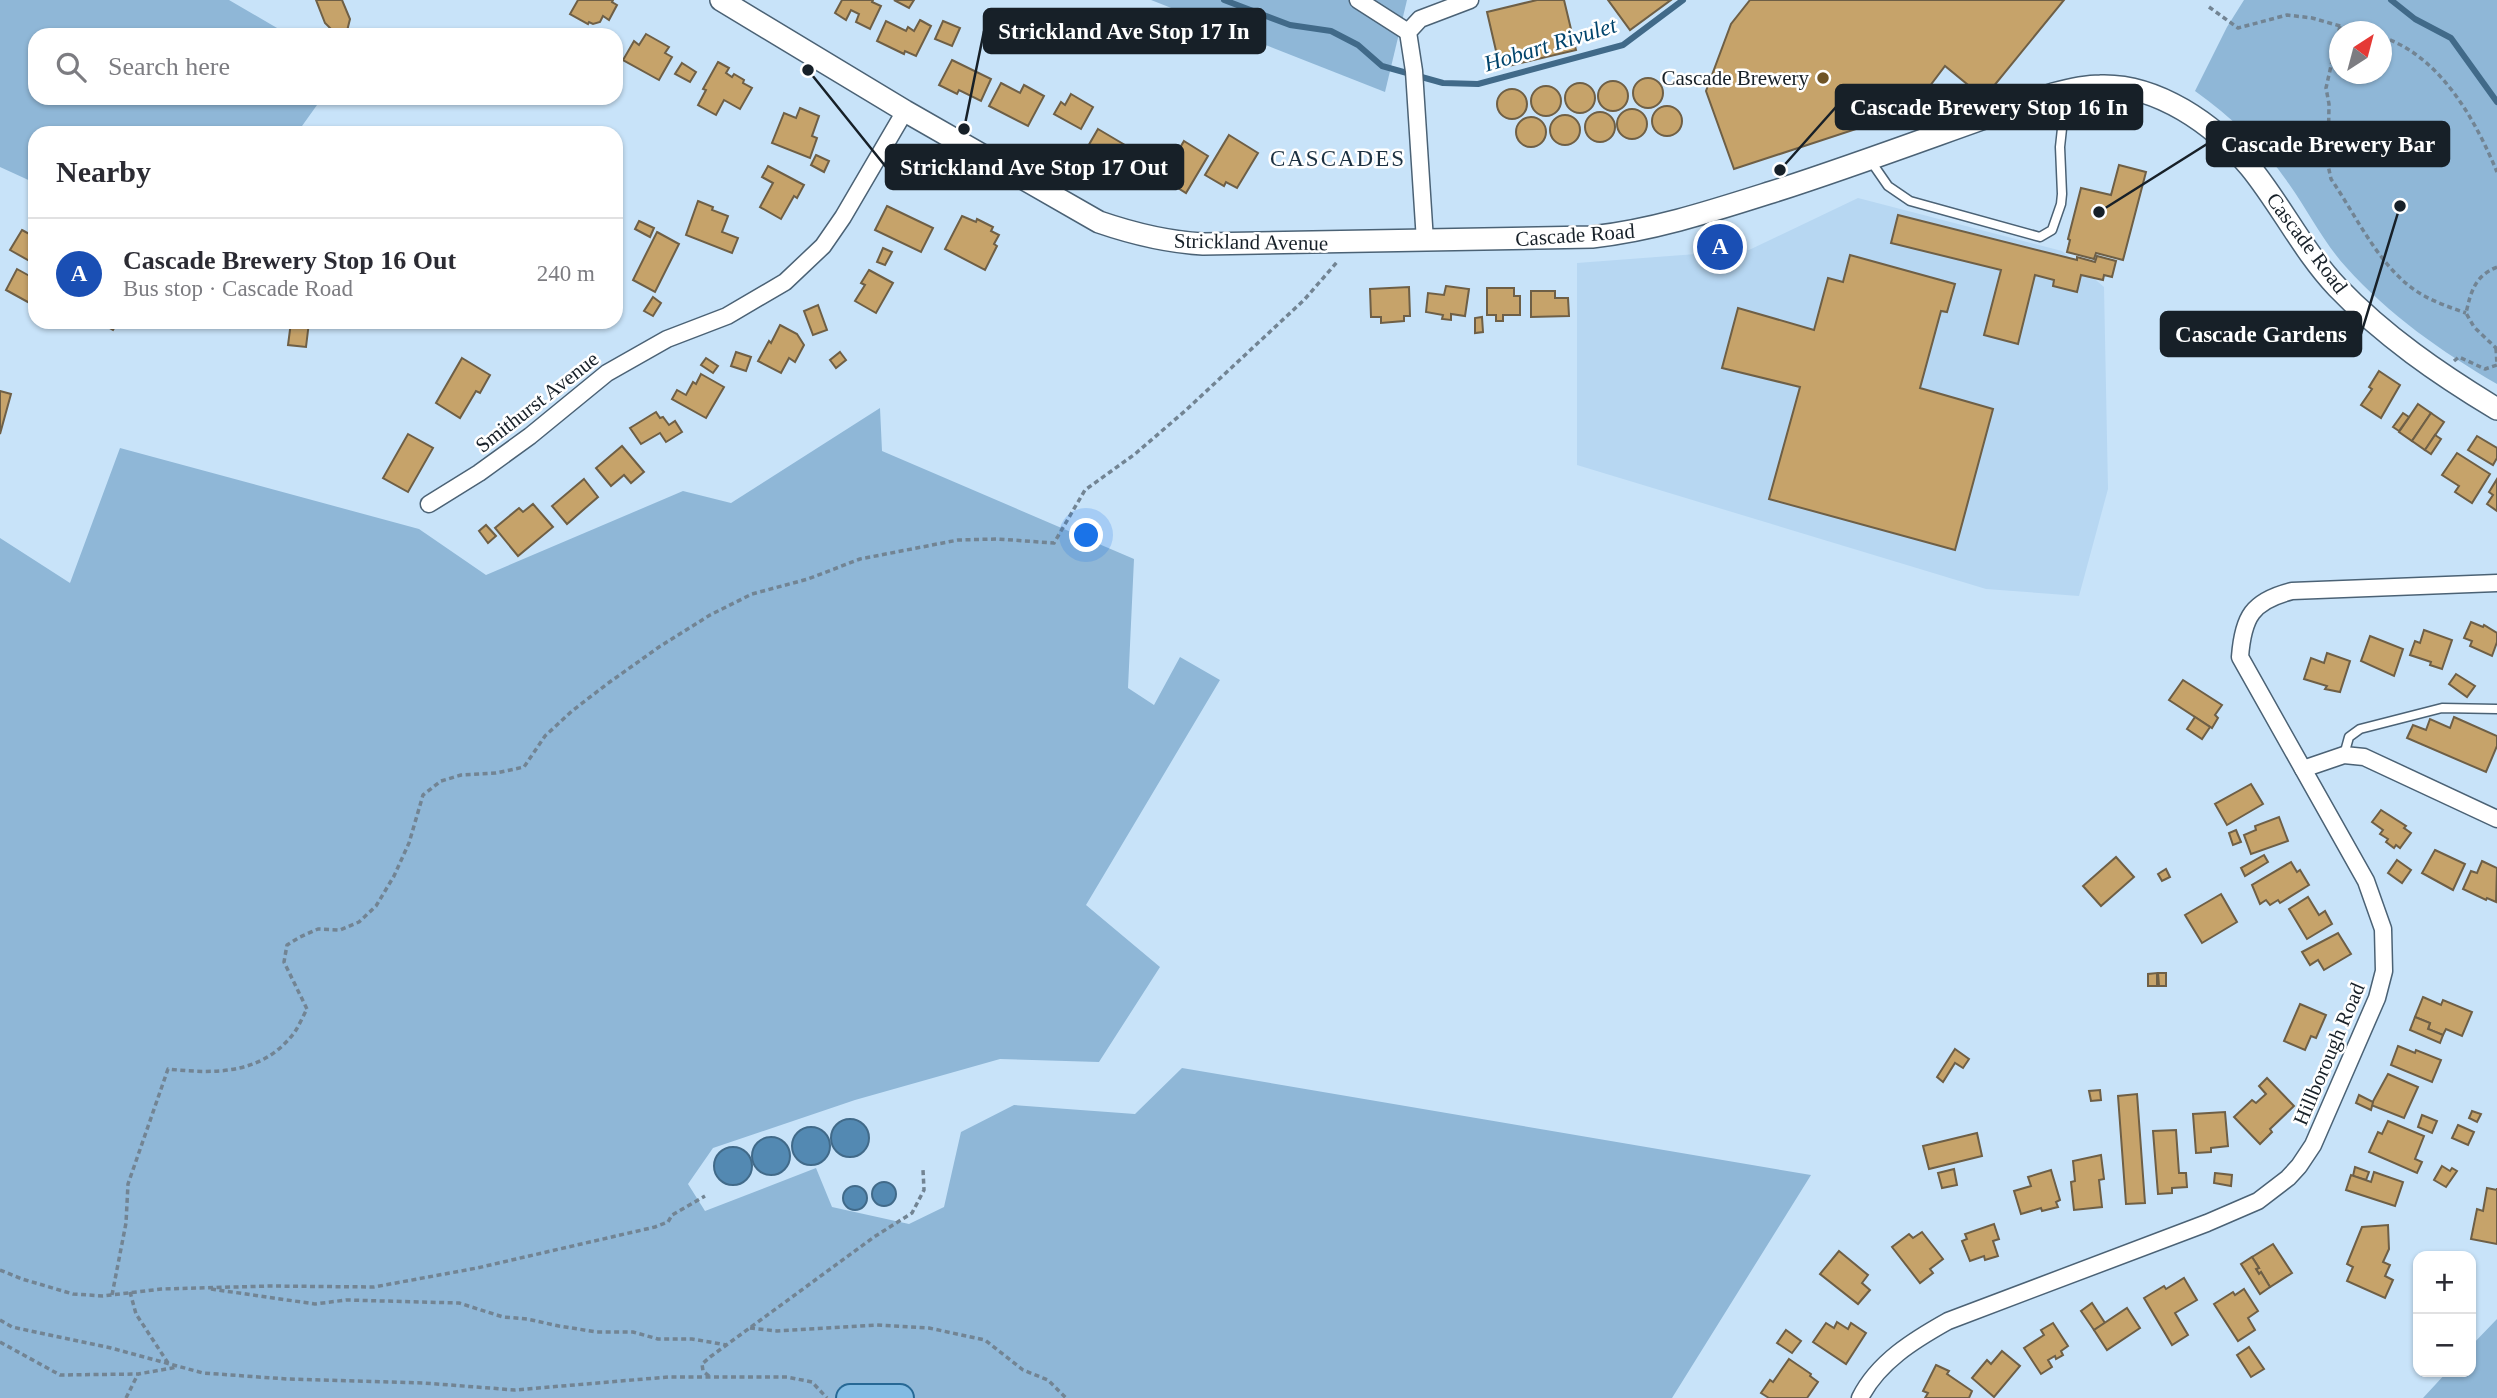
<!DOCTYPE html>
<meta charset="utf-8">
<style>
body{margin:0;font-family:"Times New Roman",serif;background:#f7f7f7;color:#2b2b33}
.controls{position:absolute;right:21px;bottom:21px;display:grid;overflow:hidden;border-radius:14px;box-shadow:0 2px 5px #0004}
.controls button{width:63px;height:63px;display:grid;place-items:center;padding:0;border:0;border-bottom:2px solid #e1e1e2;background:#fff;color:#2b2b33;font:35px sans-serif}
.compass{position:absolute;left:2329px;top:21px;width:63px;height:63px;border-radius:50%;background:#fff;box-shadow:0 2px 5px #0004;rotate:36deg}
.you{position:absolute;left:1087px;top:536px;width:24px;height:24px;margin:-18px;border:5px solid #fff;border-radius:50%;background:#1a73e8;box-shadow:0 0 0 10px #1a73e833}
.badge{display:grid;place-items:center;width:46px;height:46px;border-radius:50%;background:#2563eb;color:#fff;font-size:23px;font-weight:700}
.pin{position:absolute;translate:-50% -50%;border:4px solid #fff;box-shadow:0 2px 7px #0006}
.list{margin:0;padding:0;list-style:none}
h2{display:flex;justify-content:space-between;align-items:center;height:91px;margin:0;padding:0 28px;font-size:30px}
h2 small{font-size:23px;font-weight:400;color:#7c7c81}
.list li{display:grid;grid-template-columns:46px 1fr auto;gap:21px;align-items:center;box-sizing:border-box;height:112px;padding:0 28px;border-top:2px solid #e1e1e2}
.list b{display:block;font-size:26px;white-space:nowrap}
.list p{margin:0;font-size:23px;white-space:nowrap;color:#7c7c81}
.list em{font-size:23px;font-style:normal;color:#7c7c81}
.icon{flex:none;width:38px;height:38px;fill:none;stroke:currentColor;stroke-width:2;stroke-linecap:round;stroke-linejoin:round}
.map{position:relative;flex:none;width:2497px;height:1398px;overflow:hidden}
.search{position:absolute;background:#fff;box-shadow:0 2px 5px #0004;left:28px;top:28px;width:595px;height:77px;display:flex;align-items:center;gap:18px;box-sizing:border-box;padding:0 24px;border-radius:21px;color:#7c7c81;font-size:26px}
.panel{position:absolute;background:#fff;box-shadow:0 2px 5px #0004;left:28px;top:126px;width:595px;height:203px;border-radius:21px}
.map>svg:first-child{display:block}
.built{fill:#b7d7f2}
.green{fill:#8fb7d7;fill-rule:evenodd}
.water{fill:#5389b2;stroke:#416a89;stroke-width:2}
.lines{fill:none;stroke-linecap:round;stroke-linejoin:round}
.stream{stroke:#416a89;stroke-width:6}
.building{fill:#c6a36a;stroke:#6e5f46;stroke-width:2}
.service-casing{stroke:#4b6275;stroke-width:11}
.minor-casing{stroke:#4b6275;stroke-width:19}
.tertiary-casing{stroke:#4b6275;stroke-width:24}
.primary-casing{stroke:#266895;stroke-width:30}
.path{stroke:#728493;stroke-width:3.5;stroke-dasharray:5 3.5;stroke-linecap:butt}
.service{stroke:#fff;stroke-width:8}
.minor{stroke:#fff;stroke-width:16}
.tertiary{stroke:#fff;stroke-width:21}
.primary{stroke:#82bbe3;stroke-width:26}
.poi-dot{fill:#6f5426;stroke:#fff;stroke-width:2.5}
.labels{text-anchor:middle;stroke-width:5;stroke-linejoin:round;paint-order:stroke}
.poi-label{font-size:21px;fill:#172028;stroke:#fff;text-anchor:end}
.street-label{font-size:21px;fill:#172028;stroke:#fff}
.water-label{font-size:23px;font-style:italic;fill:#00446c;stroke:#fff}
.neighbourhood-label{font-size:23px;letter-spacing:2px;fill:#1b3041;stroke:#fff}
.leader{fill:none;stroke:#172028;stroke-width:2.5}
.callout-dot{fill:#172028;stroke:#fff;stroke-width:2.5}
.callout{fill:#172028;stroke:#172028;stroke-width:2.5}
.callout-label{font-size:23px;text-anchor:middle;font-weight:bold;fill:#fff}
</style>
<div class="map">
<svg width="2497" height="1398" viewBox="0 0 2497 1398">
<rect width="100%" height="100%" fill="#c8e3f9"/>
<path class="built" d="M1858,198l204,53 42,36 4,202 -29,107 -93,-7 -409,-124v-202l172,-13z"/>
<g class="green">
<path d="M0,0h229l60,35h-254v63h287l-25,35h-262v50l-35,-16z"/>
<path d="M1151,0h256l-22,92z"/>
<path d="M2244,0h253v384c-55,-32 -109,-70 -151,-117 -22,-24 -38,-56 -57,-83 -25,-37 -58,-67 -94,-93l32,-64zM2340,32h42v42h-42z"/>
<path d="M880,408l2,43 252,108 -6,129 26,17 26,-48 40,23 -134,225 74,62 -61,95 -99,-3 -145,41 -142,48 -25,36 17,27 111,-43 16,39 77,17 35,-17 17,-75 53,-27 121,9 47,-46 629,107 -139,223h-1672v-860l70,45 50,-135 299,81 67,46 197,-84 48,12z"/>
<path d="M2497,1319v79h-74l24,-26h24v-26z"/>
</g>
<g class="water">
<circle cx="850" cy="1138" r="19"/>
<circle cx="811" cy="1146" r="19"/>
<circle cx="771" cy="1156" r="19"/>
<circle cx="733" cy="1166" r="19"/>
<circle cx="884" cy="1194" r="12"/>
<circle cx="855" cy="1198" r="12"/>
</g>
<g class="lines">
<g class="stream">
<path d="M1224,0l66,25 41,6 27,14 24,21 61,17 35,1 145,-39 60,-45"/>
<path d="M2391,0l24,19 36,19 46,64"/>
</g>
</g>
<g class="building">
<path d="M316,0h26l8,19 -4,16h-9l-12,-12z"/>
<path d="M578,0h35l-1,2 5,3 -8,15 -6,-4 -3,6 -7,2 -4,-2 -1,2 -18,-10z"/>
<path d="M842,0h31l-1,2 9,4 -11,23 -14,-7 3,-8 -8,-4 -5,10 -11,-7z"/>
<path d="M894,0h20l-5,8z"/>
<path d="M1537,0h27l12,50 -76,18 -13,-56z"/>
<path d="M1608,0h63l-41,30z"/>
<path d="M1750,0h314l-80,98 -39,-32 -34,45 -177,58 -28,-78 25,-67z"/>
<path d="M920,20l11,6 -15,30 -11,-5 -1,3 -27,-13 9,-20 20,10 2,-4 6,4z"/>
<path d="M943,21l17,7 -8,18 -17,-7z"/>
<path d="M646,34l23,13 -4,6 7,4 -13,23 -36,-20 11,-19 5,4z"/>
<path d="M952,60l39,19 -10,22 -22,-11 -2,4 -18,-9z"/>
<path d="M718,62l11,6 -3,5 6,4 2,-3 10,6 -1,3 9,5 -12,21 -16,-9 -8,15 -18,-10 8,-15 -3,-1z"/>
<path d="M682,63l14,9 -6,10 -15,-8z"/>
<circle cx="1648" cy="93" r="15"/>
<circle cx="1613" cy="96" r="15"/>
<path d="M1001,83l19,10 4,-8 20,11 -16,30 -39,-20z"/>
<circle cx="1580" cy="98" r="15"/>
<circle cx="1546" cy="101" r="15"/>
<circle cx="1512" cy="104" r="15"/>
<path d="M1071,94l22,13 -12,22 -27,-15 7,-12 4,3z"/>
<circle cx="1667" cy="121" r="15"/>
<path d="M800,108l19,8 -7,20 5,2 -7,20 -38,-15 12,-30 12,5z"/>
<circle cx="1632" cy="124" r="15"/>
<circle cx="1600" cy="127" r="15"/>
<circle cx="1565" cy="130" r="15"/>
<circle cx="1531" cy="132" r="15"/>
<path d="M1098,129l27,16 -20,32 -19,-11 4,-7 -7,-4z"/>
<path d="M1229,135l29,18 -21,35 -11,-6 -2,4 -19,-11z"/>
<path d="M1184,141l24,15 -22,37 -24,-15z"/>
<path d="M816,155l13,6 -5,11 -13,-7z"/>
<path d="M2119,165l27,7 -23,88 -27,-7 -2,6 -27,-7 3,-12 -2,-1 13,-51 30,7z"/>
<path d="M768,166l36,19 -7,13 -3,-2 -13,23 -21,-12 13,-24 -11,-6z"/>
<path d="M698,201l15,6 -1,3 16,6 -6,16 16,6 -6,15 -46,-18z"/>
<path d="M887,206l46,22 -12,24 -46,-22z"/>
<path d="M1898,215l179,45v-3l18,5 2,-6 19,5 -4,16 -8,-2 -1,5 -22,-5 -4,17 -24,-6 1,-6 -19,-5 -17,69 -34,-9 17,-65 -110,-27z"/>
<path d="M962,216l14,6 1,-3 16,8 -2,4 8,4 -5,9 3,2 -12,24 -40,-21z"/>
<path d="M639,221l15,7 -4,9 -15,-8z"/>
<path d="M22,230l13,7v27l-25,-14z"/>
<path d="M657,232l22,12 -24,48 -22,-12z"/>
<path d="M883,248l9,4 -7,13 -8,-3z"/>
<path d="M1850,255l105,29 -8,28 -6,-1 -21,77 73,21 -38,141 -186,-51 31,-112 -78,-19 16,-60 76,22 14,-52 15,4z"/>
<path d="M17,269l18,10v27l-29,-16z"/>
<path d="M869,270l24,13 -17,30 -21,-12 10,-16 -4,-2z"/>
<path d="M1446,286l23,3 -4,27 -14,-2v6l-9,-1 1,-4 -17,-3 2,-19 16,2z"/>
<path d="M1409,287l1,29h-6v5l-23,2v-6h-10l-1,-28z"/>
<path d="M1487,288h27v8h6v19h-17v6h-7v-6h-9z"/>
<path d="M1531,291h24v7h13l1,18 -38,1z"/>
<path d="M653,297l8,6 -8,13 -9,-5z"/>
<path d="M818,305l9,25 -14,5 -9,-24z"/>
<path d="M1482,317l1,15 -8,1v-15z"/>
<path d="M99,322h19l-5,8z"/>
<path d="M291,322h18l-3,25 -18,-2z"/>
<path d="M780,325l17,9 7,11 -9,17 -6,-4 -8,15 -23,-12 11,-20 2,2z"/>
<path d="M736,352l15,5 -5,14 -15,-5z"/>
<path d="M840,352l6,8 -10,8 -6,-8z"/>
<path d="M462,358l28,17 -10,18 -4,-2 -16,27 -24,-15z"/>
<path d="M706,358l12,8 -5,7 -12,-8z"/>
<path d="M2379,371l21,14 -19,33 -20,-13 11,-16 -3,-2z"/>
<path d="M701,374l23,13 -18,31 -34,-19 5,-9 9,5 7,-13 3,2z"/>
<path d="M0,391l11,3 -11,40z"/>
<path d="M2418,404l13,9 -19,28 -13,-9z"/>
<path d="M656,412l4,6 3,-1 6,8 6,-4 7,11 -16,10 -6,-9 -19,11 -11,-16z"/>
<path d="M2403,413l6,4 -10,14 -6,-4z"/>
<path d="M2431,413l13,9 -19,28 -13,-9z"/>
<path d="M408,434l25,14 -25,44 -25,-14z"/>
<path d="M2435,435l6,4 -10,15 -6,-4z"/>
<path d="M2477,436l20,12v10l-4,7 -25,-15z"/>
<path d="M622,446l22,26 -13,11 -7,-8 -13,11 -15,-18z"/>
<path d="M2457,453l33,21 -18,29 -17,-11 4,-6 -17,-11z"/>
<path d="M584,479l14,18 -31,27 -15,-18z"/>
<path d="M2497,479v32l-10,-7 6,-9 -4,-3z"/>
<path d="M533,504l20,23 -35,29 -23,-28 24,-20 4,4z"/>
<path d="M486,525l10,11 -8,7 -9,-12z"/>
<path d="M2471,622l12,5 1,-2 13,8v9l-5,14 -22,-10 2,-5 -8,-3z"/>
<path d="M2424,630l28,10 -10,29 -12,-4 1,-3 -21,-7 5,-14 5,2z"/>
<path d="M2370,636l33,13 -9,27 -33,-15z"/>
<path d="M2327,653l23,8 -10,31 -15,-3 2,-3 -23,-7 7,-21 13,5z"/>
<path d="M2456,674l19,12 -8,11 -18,-13z"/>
<path d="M2183,680l39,25 -7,10 3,3 -6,10 -43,-28z"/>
<path d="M2195,717l15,10 -8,12 -15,-10z"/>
<path d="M2454,717l43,19v10l-11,26 -79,-34 6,-13 13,5 4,-11 20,9z"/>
<path d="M2251,784l12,20 -36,21 -12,-21z"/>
<path d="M2381,810l25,16 -2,2 7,5 -11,15 -4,-3 -2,3 -8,-6 2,-3 -8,-5 3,-4 -11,-8z"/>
<path d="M2279,817l9,24 -37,13 -7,-19 12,-5 -1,-4z"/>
<path d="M2236,830l5,12 -8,3 -4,-12z"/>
<path d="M2435,850l30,14 -12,26 -31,-17z"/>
<path d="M2264,855l4,7 -23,14 -4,-8z"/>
<path d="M2116,857l18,20 -33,29 -18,-20z"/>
<path d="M2397,860l14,10 -9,13 -14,-10z"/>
<path d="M2482,861l15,7 -1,34 -9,-4 -1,2 -23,-11 8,-18 6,2z"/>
<path d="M2291,862l6,10 3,-2 9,15 -29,18 -2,-3 -8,5 -4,-5 -6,4 -8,-19z"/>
<path d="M2166,869l4,8 -8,4 -4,-7z"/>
<path d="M2221,894l16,28 -35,21 -17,-28z"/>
<path d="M2308,897l11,18 6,-4 7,13 -25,15 -18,-30z"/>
<path d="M2338,933l13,21 -27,16 -6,-10 -8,5 -8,-13z"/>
<path d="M2157,973v13h-9v-12z"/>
<path d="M2158,973h8v13h-7z"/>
<path d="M2423,997l18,8 2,-5 29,12 -10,24 -16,-7 -3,6 -15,-6 2,-6 -15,-6z"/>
<path d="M2300,1004l26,11 -10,23 -5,-2 -6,14 -21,-9z"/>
<path d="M2415,1017l15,6 -2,6 15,6 -3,8 -30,-13z"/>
<path d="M2398,1046l17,7 1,-3 25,10 -9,22 -41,-17z"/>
<path d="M1955,1049l14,10 -6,9 -8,-5 -12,19 -6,-5z"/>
<path d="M2388,1074l30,13 -14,31 -33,-13z"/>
<path d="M2267,1078l27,28 -24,23 2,3 -12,12 -26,-27 18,-17 4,3 10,-9 -7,-8z"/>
<path d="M2100,1090l1,10 -10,1 -2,-10z"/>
<path d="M2137,1094l8,109 -19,1 -8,-108z"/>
<path d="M2359,1095l14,7 -2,8 -15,-7z"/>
<path d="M2472,1111l9,3 -4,8 -8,-4z"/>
<path d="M2225,1112l3,34 -17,2v4l-15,1 -3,-39z"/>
<path d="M2422,1115l15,6 -5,12 -14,-6z"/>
<path d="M2388,1121l36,15 -9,23 7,3 -5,11 -48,-21 9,-20 4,2z"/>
<path d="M2458,1125l16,7 -6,13 -16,-7z"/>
<path d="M2176,1130l3,43h7l1,14 -15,1v5l-14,1 -5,-63z"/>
<path d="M1977,1133l5,23 -53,13 -6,-23z"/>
<path d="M2101,1155l3,24 -5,1 3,27 -28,3 -3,-28 4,-1 -2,-20z"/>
<path d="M2442,1166l8,5 2,-3 5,3 -11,16 -12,-7z"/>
<path d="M2355,1167l14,5 -3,8 -13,-4z"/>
<path d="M1954,1169l3,16 -15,3 -4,-15z"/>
<path d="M2051,1170l9,30 -4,2 2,5 -16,4 -1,-3 -20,6 -7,-23 17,-5 -3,-9z"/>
<path d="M2374,1172l29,10 -8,24 -49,-16 5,-15 20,7z"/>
<path d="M2215,1173l17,2 -1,11 -17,-3z"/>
<path d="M2487,1188l10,2v-2v56l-26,-5 6,-30 6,2z"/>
<path d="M1994,1224l5,15 -6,2 5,15 -13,4 -1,-4 -14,5 -8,-20 5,-2 -2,-5z"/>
<path d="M2388,1225l1,24 -6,13 7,3 -5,11 8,4 -8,18 -38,-17 6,-14 -6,-3 15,-37z"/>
<path d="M1922,1232l21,27 -13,10 3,4 -13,10 -28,-36 17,-13 4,4z"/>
<path d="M2273,1244l19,29 -22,14 -9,-15 -2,2 -3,-5 3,-1 -7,-11z"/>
<path d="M1839,1251l29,24 -6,8 8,7 -12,14 -38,-30z"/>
<path d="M2252,1257l7,11 -3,1 3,5 2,-2 9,15 -10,7 -19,-30z"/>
<path d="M2184,1278l13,22 -22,13 13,22 -16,10 -28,-47 20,-12 2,3z"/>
<path d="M2244,1289l14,22 -10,7 7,12 -17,11 -24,-37 19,-12 2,3z"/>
<path d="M2092,1303l13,20 -11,7 -13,-19z"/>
<path d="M2127,1308l13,20 -33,22 -13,-20z"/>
<path d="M1837,1322l11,7 3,-6 15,10 -20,31 -33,-22 13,-19 8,5z"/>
<path d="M2053,1323l15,23 -7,5 2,4 -7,4 -1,-3 -7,4 4,7 -11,7 -17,-26 20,-13 -3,-5z"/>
<path d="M1786,1330l15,11 -9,12 -15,-10z"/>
<path d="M2249,1347l15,22 -13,8 -14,-22z"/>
<path d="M2002,1351l18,15 -26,31 -22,-19 15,-18 4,4z"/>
<path d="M1789,1359l22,15 -1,2 8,6 -11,16h-38l-8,-5 9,-13 3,2z"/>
<path d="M1936,1365l13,6 -2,3 25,17 -3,7h-44l3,-5 -5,-2z"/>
</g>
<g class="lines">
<g class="service-casing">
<g id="service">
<path d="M1870,160l18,26 22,15 130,36 12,-7 9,-26 1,-10 -2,-47 4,-37"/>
<path d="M2344,755l5,-18 11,-8 82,-21 55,1"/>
</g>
</g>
<g class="minor-casing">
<g id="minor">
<path d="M1358,0l50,32"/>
<path d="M1425,241l-11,-170 -6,-39 12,-13 50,-19"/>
<path d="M429,504l50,-31 51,-37 77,-63 60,-34 60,-23 58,-34 38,-36 20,-29 62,-106"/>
<path d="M2303,769l41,-14 20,2 133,62"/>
<path d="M1860,1398c18,-36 54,-58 88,-77l259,-98 51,-22 30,-23 11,-12 14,-21 64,-147 7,-27 -1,-42 -17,-48 -126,-224c3,-40 12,-56 52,-66l205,-8"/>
</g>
</g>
<g class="tertiary-casing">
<path id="tertiary" d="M721,0l184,111 194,111c35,12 68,20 104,22l389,-7c62,-7 120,-26 180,-45 94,-30 187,-66 281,-98 15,-4 31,-8 47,-8 57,-2 114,38 150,81 31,38 53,84 87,120 47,49 102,87 160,122"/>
</g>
<g class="primary-casing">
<path id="primary" d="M850,1398h50"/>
</g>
<g class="path">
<path d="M2209,7l29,21 49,-13 25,3 49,14"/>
<path d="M2340,26l-14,62 3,16 -1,61 3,14c24,35 44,79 77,106 17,14 38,21 58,28"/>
<path d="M2382,37c58,19 93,82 115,135"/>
<path d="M2497,267c-22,9 -26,24 -31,46l8,14 23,22"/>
<path d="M2454,361l5,-4 26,12 12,-4 -1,-17"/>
<path d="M0,1270l22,9 51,15 30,2 58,-7 110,-3 103,1 103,-19 178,-41 13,-5 4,-7 33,-19"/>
<path d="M211,1289l104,15 31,-4 113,3 44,14 24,2 32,7 38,6h36l25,7h34l35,6"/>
<path d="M130,1292l6,22 32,49"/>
<path d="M112,1295l14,-72 2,-39 40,-115c47,5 94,6 126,-36 5,-7 9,-17 13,-24l-23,-47 3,-17 13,-8 18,-8 22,1 19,-8 17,-16 18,-30 15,-33 14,-48 18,-14 20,-6 35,-2 28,-6 21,-31 27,-25 35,-27 52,-37 51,-32 42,-21 56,-15 52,-20 98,-19 39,-1 57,4 31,-53 50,-36 50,-43 119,-111 34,-39"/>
<path d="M0,1320l12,7 99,21 92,25 84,6 137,4 91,7 153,-13h119l25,5 15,16"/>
<path d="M750,1328l27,3 99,-6 53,3 56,12 38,30 25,10 18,18"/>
<path d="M0,1342l60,33 78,-1 40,-7"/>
<path d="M709,1376l-6,-5 -1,-7 8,-7 164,-120 38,-24 12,-23 -1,-20"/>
<path d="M126,1398l12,-24"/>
</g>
<use href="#service" class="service"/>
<use href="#minor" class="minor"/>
<use href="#tertiary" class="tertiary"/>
<use href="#primary" class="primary"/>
</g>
<circle class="poi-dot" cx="1823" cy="78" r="7"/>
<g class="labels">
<g class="poi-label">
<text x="1809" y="85">Cascade Brewery</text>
</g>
<g class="street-label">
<text transform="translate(1575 235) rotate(-4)" y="7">Cascade Road</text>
<text transform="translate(1251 242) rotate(1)" y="7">Strickland Avenue</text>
<text transform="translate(2307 243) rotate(53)" y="7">Cascade Road</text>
<text transform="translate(537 402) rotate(-38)" y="7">Smithurst Avenue</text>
<text transform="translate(2329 1054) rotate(-67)" y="7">Hillborough Road</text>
</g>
<g class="water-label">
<text transform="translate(1550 44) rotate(-17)" y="8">Hobart Rivulet</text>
</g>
<g class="neighbourhood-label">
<text x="1338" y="166">CASCADES</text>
</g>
</g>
<path class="leader" d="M964 129L984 31M1780 170L1836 107M2099 212L2207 144M808 70L886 167M2400 206L2361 334"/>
<g class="callout-dot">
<circle cx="964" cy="129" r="7"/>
<circle cx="1780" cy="170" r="7"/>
<circle cx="2099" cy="212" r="7"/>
<circle cx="808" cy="70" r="7"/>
<circle cx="2400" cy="206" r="7"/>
</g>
<g class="callout">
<rect x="984" y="9" width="281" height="44" rx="7"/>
<rect x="1836" y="85" width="306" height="44" rx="7"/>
<rect x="2207" y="122" width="242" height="44" rx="7"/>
<rect x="886" y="145" width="297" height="44" rx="7"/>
<rect x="2161" y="312" width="200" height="44" rx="7"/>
</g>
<g class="callout-label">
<text x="1124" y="39">Strickland Ave Stop 17 In</text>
<text x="1989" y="115">Cascade Brewery Stop 16 In</text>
<text x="2328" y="152">Cascade Brewery Bar</text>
<text x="1034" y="175">Strickland Ave Stop 17 Out</text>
<text x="2261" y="342">Cascade Gardens</text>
</g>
</svg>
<div class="controls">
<button>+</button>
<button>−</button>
</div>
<svg class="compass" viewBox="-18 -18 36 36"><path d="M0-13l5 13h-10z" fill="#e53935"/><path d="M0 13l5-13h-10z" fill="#7c7c81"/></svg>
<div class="you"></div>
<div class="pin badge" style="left:1720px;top:247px;background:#1a4fb4">A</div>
<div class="search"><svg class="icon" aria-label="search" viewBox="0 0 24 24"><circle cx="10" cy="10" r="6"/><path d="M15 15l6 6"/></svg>Search here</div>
<section class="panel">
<h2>Nearby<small></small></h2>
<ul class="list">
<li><span class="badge" style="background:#1a4fb4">A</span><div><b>Cascade Brewery Stop 16 Out</b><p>Bus stop · Cascade Road</p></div><em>240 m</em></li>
</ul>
</section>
</div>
